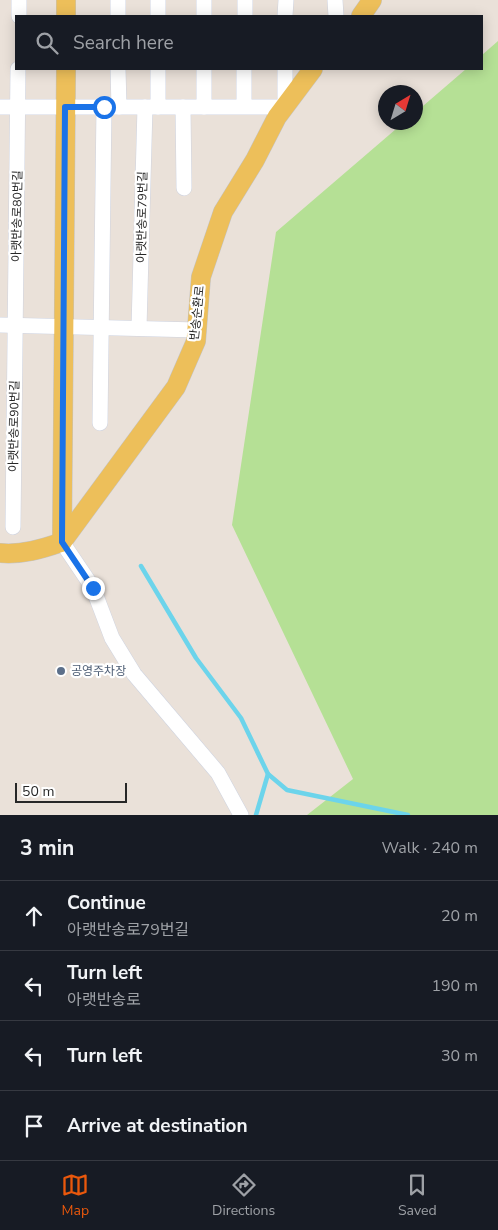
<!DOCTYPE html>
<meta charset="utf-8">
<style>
body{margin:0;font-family:"Nunito Sans","Noto Sans KR",sans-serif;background:#20242c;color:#f1f3f6}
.compass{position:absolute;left:378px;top:85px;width:45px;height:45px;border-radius:50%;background:#171b24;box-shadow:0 2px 12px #0003;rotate:38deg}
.scale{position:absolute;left:15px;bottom:12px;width:112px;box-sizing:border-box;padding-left:5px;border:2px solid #272727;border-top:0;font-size:14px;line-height:18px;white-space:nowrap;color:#272727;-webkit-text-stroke:4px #fff;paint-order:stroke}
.stop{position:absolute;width:15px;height:15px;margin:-11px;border:4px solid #1a73e8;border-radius:50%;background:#fff}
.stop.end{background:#1a73e8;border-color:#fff;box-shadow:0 1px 5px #0008}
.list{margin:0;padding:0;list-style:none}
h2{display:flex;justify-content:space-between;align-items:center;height:65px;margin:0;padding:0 20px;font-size:21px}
h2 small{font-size:16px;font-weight:400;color:#9ea1a6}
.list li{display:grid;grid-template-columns:32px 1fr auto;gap:15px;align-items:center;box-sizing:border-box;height:70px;padding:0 20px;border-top:1px solid #363941}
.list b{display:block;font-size:19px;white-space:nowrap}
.list p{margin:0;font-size:16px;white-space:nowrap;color:#9ea1a6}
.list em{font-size:16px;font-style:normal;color:#9ea1a6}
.icon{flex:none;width:28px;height:28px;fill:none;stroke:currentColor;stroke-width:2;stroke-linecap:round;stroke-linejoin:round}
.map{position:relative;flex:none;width:498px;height:815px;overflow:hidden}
.search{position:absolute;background:#171b24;box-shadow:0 2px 12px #0003;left:15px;right:15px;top:15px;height:55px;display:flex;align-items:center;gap:12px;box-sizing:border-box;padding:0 18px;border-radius:0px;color:#9ea1a6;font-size:19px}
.sheet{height:345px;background:#171b24}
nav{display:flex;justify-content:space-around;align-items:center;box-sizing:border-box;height:70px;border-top:1px solid #363941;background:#171b24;font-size:14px;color:#9ea1a6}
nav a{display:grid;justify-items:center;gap:2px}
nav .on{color:#ea580c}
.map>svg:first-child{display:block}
.green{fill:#b5e095}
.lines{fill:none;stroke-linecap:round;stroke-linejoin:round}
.stream{stroke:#6cd4eb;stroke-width:4.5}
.minor-casing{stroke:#ced3e0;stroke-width:16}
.major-casing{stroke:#c3c3c3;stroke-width:20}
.minor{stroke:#fff;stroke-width:15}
.major{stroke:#edbf5a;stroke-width:19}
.route{stroke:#1a73e8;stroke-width:6}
.service-dot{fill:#5c6f8a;stroke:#fff;stroke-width:2}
.labels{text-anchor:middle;stroke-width:4.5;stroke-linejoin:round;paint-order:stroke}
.street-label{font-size:12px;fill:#272727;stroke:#fff}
.service-label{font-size:12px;fill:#4e5e75;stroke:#fff;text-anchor:start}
</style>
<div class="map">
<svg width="498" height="815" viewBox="0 0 498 815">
<rect width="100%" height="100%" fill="#eae1d9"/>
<path class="green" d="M498,41v774h-191l46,-36 -121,-254 44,-293 127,-109 13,-1v-10l50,-43h16v-14z"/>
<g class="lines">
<g class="stream">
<path d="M141,566l55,92 45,60 27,56 19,16 121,25"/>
<path d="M256,815l12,-41"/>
</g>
<g class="minor-casing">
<g id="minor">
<path d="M118,0v16"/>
<path d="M204,0v16"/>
<path d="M335,0l1,16"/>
<path d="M19,16v-16"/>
<path d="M158,16v-16"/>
<path d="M245,16v-16"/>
<path d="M285,16l1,-16"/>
<path d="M118,69l1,38"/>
<path d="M204,69v38"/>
<path d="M244,106v-37"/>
<path d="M0,107h285v-38"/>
<path d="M158,107v-38"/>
<path d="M183,107l1,81"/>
<path d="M0,325l197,5"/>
<path d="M139,328l6,-221"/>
<path d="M100,423l4,-316"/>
<path d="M13,527l5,-458"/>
<path d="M62,542l31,46 19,50 22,36 84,99 23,42"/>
</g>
</g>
<g class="major-casing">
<g id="major">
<path d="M66,16v-16"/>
<path d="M361,16l11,-16"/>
<path d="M62,542l4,-473"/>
<path d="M0,553c22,2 42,-4 62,-11l114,-155 20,-46 5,-64 22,-65 32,-52 22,-43 36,-48"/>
</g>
</g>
<use href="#minor" class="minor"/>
<use href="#major" class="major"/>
</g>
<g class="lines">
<path class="route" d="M93,588l-31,-46 3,-435h39"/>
</g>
<circle class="service-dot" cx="61" cy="671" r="5"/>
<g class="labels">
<g class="street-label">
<text transform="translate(17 216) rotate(-89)" y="4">아랫반송로80번길</text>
<text transform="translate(142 217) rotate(-89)" y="4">아랫반송로79번길</text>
<text transform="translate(197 313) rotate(-84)" y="4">반송순환로</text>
<text transform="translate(14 426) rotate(-89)" y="4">아랫반송로90번길</text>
</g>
<g class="service-label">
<text x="71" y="675">공영주차장</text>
</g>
</g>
</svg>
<svg class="compass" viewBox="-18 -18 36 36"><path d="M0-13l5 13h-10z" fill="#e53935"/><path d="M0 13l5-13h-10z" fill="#9ea1a6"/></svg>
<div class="scale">50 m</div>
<div class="stop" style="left:104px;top:107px"></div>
<div class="stop end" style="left:93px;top:588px"></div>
<div class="search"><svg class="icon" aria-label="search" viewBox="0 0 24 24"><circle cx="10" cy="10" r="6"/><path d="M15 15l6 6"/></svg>Search here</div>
</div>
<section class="sheet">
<h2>3 min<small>Walk · 240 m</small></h2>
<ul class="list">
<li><svg class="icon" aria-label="ahead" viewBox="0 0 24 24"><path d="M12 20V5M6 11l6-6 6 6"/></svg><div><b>Continue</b><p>아랫반송로79번길</p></div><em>20 m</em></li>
<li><svg class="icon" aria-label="left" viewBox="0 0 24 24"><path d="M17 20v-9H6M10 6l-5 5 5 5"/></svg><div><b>Turn left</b><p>아랫반송로</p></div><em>190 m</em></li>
<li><svg class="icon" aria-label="left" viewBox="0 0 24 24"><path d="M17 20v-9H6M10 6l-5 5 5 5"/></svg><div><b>Turn left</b></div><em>30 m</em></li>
<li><svg class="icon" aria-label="arrive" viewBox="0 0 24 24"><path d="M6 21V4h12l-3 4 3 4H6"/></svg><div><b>Arrive at destination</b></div></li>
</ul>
</section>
<nav>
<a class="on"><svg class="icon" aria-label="map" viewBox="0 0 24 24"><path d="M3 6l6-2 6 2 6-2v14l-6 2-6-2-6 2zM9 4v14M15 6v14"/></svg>Map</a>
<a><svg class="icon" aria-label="directions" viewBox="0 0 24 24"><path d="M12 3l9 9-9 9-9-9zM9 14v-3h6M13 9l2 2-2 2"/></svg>Directions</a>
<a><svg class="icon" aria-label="saved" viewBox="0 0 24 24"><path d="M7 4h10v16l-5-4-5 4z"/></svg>Saved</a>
</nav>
